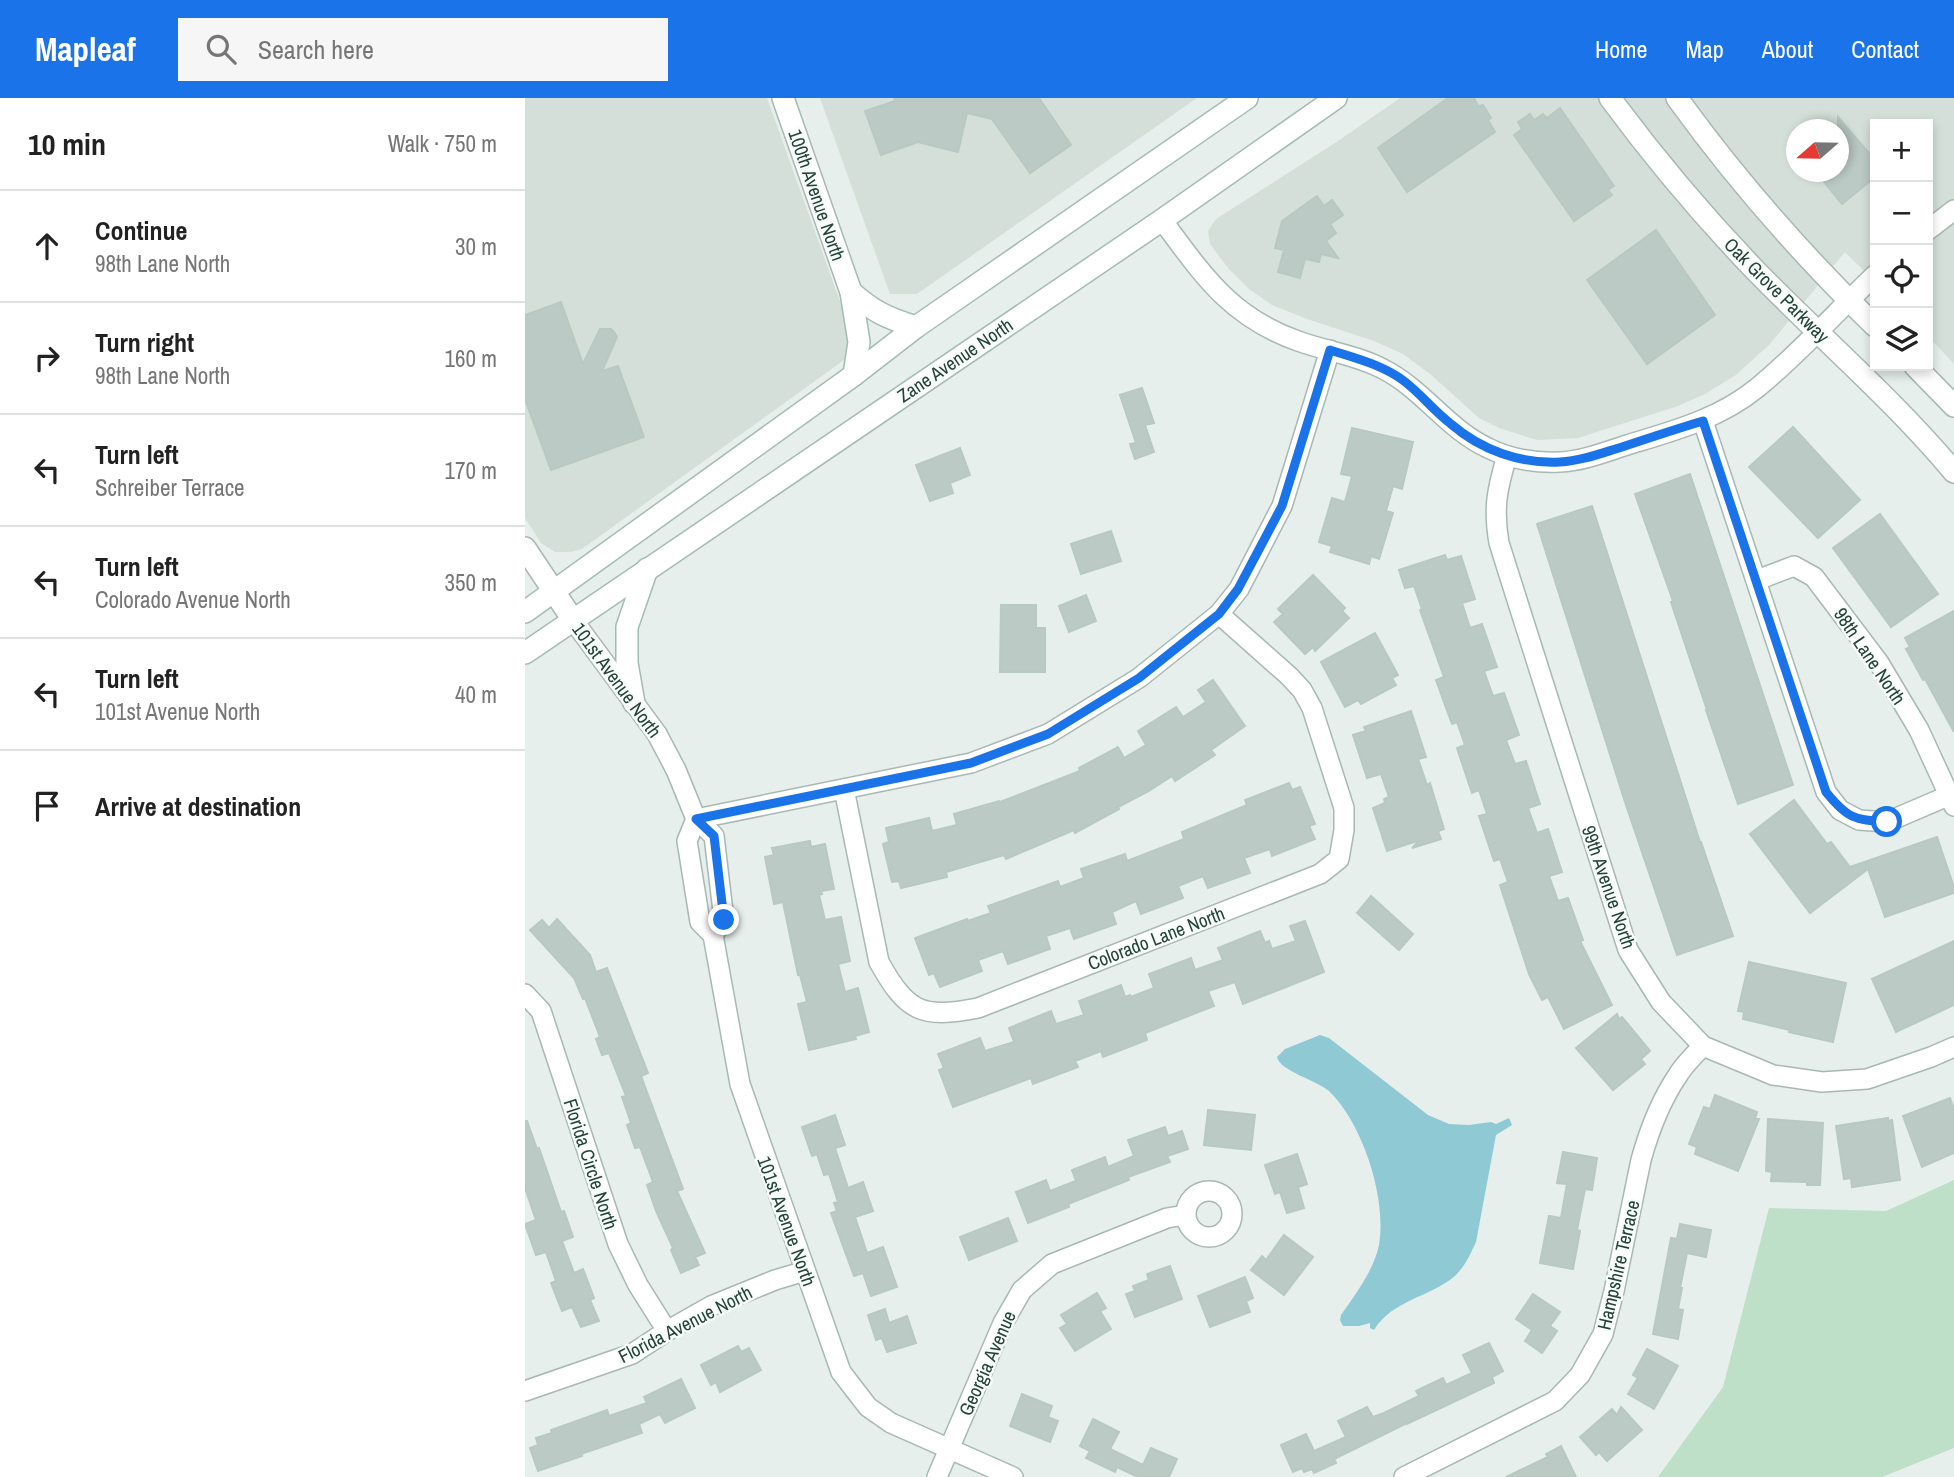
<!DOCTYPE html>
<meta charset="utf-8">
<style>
body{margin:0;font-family:"Archivo Narrow",sans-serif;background:#f6f6f6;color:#222}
.controls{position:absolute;right:21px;top:21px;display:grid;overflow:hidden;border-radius:0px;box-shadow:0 4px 10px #0003}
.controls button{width:63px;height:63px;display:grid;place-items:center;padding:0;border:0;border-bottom:2px solid #e0e0e0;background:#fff;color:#222;font:35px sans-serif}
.compass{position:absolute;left:1261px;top:21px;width:63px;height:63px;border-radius:50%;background:#fff;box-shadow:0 4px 10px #0003;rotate:250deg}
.stop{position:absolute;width:21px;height:21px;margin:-16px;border:5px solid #1a73e8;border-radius:50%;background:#fff}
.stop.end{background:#1a73e8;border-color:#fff;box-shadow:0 2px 7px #0008}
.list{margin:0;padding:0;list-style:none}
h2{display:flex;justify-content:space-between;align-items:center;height:91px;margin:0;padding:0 28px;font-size:30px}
h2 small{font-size:23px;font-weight:400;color:#767676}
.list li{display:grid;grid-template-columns:46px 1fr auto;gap:21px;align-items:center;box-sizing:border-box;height:112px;padding:0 28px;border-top:2px solid #e0e0e0}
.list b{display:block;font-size:26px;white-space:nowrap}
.list p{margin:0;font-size:23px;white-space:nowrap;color:#767676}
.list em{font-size:23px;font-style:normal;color:#767676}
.icon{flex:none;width:38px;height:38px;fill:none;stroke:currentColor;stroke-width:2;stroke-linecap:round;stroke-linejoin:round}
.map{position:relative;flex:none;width:1429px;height:1379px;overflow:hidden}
header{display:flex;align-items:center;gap:42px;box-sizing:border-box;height:98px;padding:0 35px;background:#1a73e8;color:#fff}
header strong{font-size:33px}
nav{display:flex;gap:38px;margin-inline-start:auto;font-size:24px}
.search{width:490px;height:63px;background:#f6f6f6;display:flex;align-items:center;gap:18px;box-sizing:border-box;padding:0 24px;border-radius:0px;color:#767676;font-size:26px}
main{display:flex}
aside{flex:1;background:#fff}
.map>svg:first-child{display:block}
.built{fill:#d4dfda;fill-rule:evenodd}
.green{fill:#bfe0c8}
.water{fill:#8ec9d4}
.building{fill:#bbcac4;stroke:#b8c9c2;stroke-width:2}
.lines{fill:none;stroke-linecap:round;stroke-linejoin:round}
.minor-casing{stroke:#a8b8b2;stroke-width:22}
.tertiary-casing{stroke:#a8b8b2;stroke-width:24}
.secondary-casing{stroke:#a4bbb3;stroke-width:24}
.minor{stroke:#fff;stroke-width:19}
.tertiary{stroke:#fff;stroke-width:21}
.secondary{stroke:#fff;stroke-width:21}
.route{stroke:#1a73e8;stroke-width:9}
.labels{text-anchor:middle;stroke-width:5;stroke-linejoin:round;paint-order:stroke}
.street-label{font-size:19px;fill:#24423a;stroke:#f7fbf9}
</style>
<header>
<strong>Mapleaf</strong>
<div class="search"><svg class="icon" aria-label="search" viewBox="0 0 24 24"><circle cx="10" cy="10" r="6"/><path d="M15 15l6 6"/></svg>Search here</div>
<nav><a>Home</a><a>Map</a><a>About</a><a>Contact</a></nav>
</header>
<main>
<aside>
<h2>10 min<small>Walk · 750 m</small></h2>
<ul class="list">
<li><svg class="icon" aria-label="ahead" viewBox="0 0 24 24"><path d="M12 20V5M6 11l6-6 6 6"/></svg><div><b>Continue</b><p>98th Lane North</p></div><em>30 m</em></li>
<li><svg class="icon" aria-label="right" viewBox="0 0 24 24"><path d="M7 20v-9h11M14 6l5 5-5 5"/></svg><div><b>Turn right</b><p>98th Lane North</p></div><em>160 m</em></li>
<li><svg class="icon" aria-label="left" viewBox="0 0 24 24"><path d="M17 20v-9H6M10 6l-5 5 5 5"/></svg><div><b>Turn left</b><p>Schreiber Terrace</p></div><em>170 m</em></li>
<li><svg class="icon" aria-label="left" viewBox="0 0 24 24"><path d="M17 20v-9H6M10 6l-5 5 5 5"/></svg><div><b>Turn left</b><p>Colorado Avenue North</p></div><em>350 m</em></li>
<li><svg class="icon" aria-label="left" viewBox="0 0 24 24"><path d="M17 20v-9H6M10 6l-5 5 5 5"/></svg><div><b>Turn left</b><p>101st Avenue North</p></div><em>40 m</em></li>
<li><svg class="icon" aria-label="arrive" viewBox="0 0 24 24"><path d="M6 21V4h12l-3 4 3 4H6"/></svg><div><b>Arrive at destination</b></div></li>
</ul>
</aside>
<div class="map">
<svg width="1429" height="1379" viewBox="0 0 1429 1379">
<rect width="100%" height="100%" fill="#e6efeb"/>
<g class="built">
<path d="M0,0h242l84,234 -1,16 -6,12 -262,189 -11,3h-16l-14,-9 -16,-25z"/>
<path d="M295,0h377l-280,196h-27z"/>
<path d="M875,0h554v266l-26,-28v-212h-53v158l-30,-30 -75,92 -34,31 -31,19 -27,12 -100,32 -41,2 -38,-12 -20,-10 -49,-44 -27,-20 -29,-13 -67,-22 -35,-14 -23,-16 -21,-21 -18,-24 -2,-13 8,-12 122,-78zM1272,32h42v42h-42z"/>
</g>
<path class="green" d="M1429,1082v268l-72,29h-224l65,-90 46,-179 117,3z"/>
<path class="water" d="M795,937l9,3 99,77 21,9 20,1 22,-3 5,2 13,-6 3,7 -16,10 -20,107c-5,11 -11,24 -20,33 -25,22 -64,25 -82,55l-4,-2v-5l-11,3h-16l-3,-6 1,-5c14,-20 33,-45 38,-70 8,-47 -16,-121 -50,-154 -13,-11 -49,-20 -52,-34l8,-8z"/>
<g class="building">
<path d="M369,0h145l32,47 -41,28 -38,-54 -25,-6 -9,39 -40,-10 -37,13 -16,-44 30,-10z"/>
<path d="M923,0h26l4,8 5,-1 8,13 -3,2 7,12 -88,60 -29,-44z"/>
<path d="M1035,10l54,78 -6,4 4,5 -38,26 -60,-86 8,-6 -4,-7 12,-8 4,6 9,-6 4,4z"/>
<path d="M1313,19l37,43v17l-33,27 -26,-32h22z"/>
<path d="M792,98l7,10 8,-6 11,15 -13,9 6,9 -10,8 12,17 -17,-4 -2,8 -14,-3 -5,19 -22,-6 6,-22 -9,-2 7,-27z"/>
<path d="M1131,132l59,85 -68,49 -60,-84z"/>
<path d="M36,204l22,62 17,-35h11l3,3 3,5 -15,34 16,-5 26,71 -93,33 -26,-71v-84z"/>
<path d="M617,290l12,35 -9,2 9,27 -19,7 -5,-15 6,-1 -16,-48z"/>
<path d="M1268,329l67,73 -42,38 -69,-71z"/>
<path d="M827,330l61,14 -11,47 -9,-3 -7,25 7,2 -14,46 -8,-3 -2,8 -39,-12 2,-6 -13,-4 13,-44 13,4 7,-26 -11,-2z"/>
<path d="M435,350l10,27 -20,8 3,10 -23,8 -14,-36z"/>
<path d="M1165,376l103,311 -55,19 -32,-94h1l-36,-108 2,-1 -38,-107z"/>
<path d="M1067,408l108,336h1l32,94 -56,19 -52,-153 -88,-278z"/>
<path d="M1355,416l58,80 -47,33 -58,-79z"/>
<path d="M586,433l10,30 -40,13 -10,-30z"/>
<path d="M920,457l2,5 14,-4 14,43 -13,4 8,25 12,-4 15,43 -13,4 9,25 11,-3 15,42 -13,5 9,24 11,-3 14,43 -12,4 9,25 11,-4 14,43 -13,4 9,25 10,-3 15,42 -3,1 32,64 -48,24 -16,-32 -6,3 -13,-26 -29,-89 8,-3 -8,-23 -6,2 -15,-45 8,-2 -8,-24 -7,3 -15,-45 8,-3 -8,-23 -5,2 -16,-44 8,-3 -24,-67 2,-1 -8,-23 -9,2 -6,-18z"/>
<path d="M788,477l32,33 -3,3 7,7 -34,33 -2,-4 -8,7 -31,-32 9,-8 -5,-5z"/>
<path d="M561,497l10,26 -27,11 -10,-26z"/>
<path d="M476,507h35v23h9v44h-45z"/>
<path d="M1429,513v121l-29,-53 -2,1 -17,-31 4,-2 -5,-9z"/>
<path d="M850,535l23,42 -6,3 4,7 -35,19 -3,-4 -13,7 -24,-45z"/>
<path d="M688,582l32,46 -34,24 4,5 -40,26 -3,-5 -23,15 -31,16 1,2 -44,24 -1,-3 -68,29 -2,-4 -58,17 1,5 -46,11 -2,-7 -7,1 -9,-38 6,-2 -3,-14 43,-10 3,13 25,-6 -3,-11 45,-13 1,1 80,-31 -1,-3 39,-21 6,11 22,-13 -8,-14 38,-24 7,10 23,-15 -8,-12z"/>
<path d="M886,613l15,46 -8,2 9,26 3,-2 14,46 -6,2 3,8 -29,9 8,-8 -33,11 -14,-43 12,-5 -1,-4 5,-2 -8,-23 -14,4 -14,-43 13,-4 -2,-4z"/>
<path d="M764,685l3,7 8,-3 15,37 -6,2 6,13 -43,17 -2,-7 -26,9 6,15 -42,15 -5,-12 -25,10 5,12 -42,16 -5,-13 -24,11 4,12 -42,15 -4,-11 -24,8 4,13 -42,15 -5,-13 -25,9 4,11 -42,16 -6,-14 -5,2 -14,-37 52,-19 1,2 23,-8 -3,-7 70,-25 2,6 24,-9 -3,-9 18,-6 26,-9 2,7 57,-22 -2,-7 65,-27 -2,-5z"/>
<path d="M1269,702l33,44 4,-2 19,25 87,-30 17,50v6l-69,24 -17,-48 -58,44 -60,-79z"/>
<path d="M285,743l1,6 14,-3 9,45 -13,2 1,3 -3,1 6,25 16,-3 9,44 -12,3 7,28 13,-4 11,44 -14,4 1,3 -47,11 -11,-46 9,-2 -7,-27h-2l-15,-73 -9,2 -9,-47 9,-2 -2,-7z"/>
<path d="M846,798l42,38 -14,16 -42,-37z"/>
<path d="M32,821l33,36 6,17 11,-4 41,105 -7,3 42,113 -6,2 28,62 -10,4 4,8 -18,8 -10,-23 2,-2 -17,-37 -9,-26 6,-3 -13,-35 -5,1 -8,-23 4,-2 -9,-26 4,-1 -17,-43 -7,2 -6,-16 4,-2 -15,-39 -2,1 -9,-21 -44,-48 12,-10 7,8z"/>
<path d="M780,823l19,51 -81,32 -8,-22 -27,9 6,15 -69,27 2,7 -44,17 -2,-6 -26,10 3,6 -45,17 -2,-6 -78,29 -14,-37 5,-2 -6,-14 42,-16 5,13 29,-9 -5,-14 42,-17 5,13 28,-9 -5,-14 42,-16 4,12 5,-2 1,2 23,-9 -5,-14 42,-16 4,12 28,-10 -5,-12 42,-17 5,12 4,-2 3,8 24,-8 -6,-15z"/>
<path d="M1429,843v64l-58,27 -24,-53z"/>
<path d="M1224,864l97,21 -13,59 -44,-10 1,-2 -47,-11 1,-7 -6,-1z"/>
<path d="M1092,916l2,5 3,-2 28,34 -9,8 4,5 -32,26 -37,-42z"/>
<path d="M1190,997l42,17 -2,7h4l-21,52 -43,-17 2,-7 -8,-3 15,-37 6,2z"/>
<path d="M1425,1000l4,11v44l-32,14 -19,-51z"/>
<path d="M683,1012l47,5 -4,35 -47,-5z"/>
<path d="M310,1017l10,30 -10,3 13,40 15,-6 10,29 -18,6 12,36 16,-6 14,40 -26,9 -8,-23 -9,3 -23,-63 6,-2 -3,-8 4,-1 -9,-28 -5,1 -7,-21 -5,2 -10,-29z"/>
<path d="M1363,1020v3l4,-1 8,60 -48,7 -1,-9 -7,1 -8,-53z"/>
<path d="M1243,1021l55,4 -3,62h-13v-3l-36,-1 1,-9 -6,-1z"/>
<path d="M0,1023h2l10,28 2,-1 22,64 3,-1 9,26 -11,4 12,32 9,-4 11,29 -4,2 9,21 -18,6 -9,-20 -10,4 -11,-28 5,-2 -10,-29 -10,3 -11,-31 11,-4 -11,-32z"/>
<path d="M640,1029l3,9 14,-5 6,18 -21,7 3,6 -42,15 1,3 -61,24 1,3 -41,16 -12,-31 30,-12 4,11 26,-10 -4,-11 33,-13 3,10 26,-11 -6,-16z"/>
<path d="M1038,1054l34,6 -5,32 -7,-1 -8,41 3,1 -7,38 -33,-6 9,-47 12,2 6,-34 -10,-1z"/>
<path d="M772,1056l10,30 -9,3 6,21 -17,5 -7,-21 -5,2 -10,-29z"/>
<path d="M483,1120l9,23 -48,19 -9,-23z"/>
<path d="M1155,1126l31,6 -5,27 -19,-4 -7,35h2l-4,21 5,1 -5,29 -25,-5 18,-96 6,1z"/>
<path d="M759,1137l29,22 -29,38 -33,-25 11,-14 4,4z"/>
<path d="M645,1168l12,33 -47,18 -9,-23 9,-3 -2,-5 16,-6 -2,-6z"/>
<path d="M720,1179l8,21 -7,3 4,11 -40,15 -12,-31z"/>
<path d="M572,1195l9,15 -6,3 11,18 -36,22 -15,-23 7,-4 -6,-9z"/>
<path d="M1008,1196l27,18 -10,14 7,5 -15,22 -17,-12 7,-11 -16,-11z"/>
<path d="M360,1211l4,14 18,-7 9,27 -29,9 -5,-14 -6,2 -8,-25z"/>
<path d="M964,1245l14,28 -11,6 2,6 -87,41v-1l-73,36 2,4 -22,10 -2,-4 -8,3 -2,-4 -9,4 -12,-27 25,-11 8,17 32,-14 -8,-16 29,-14 6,10 11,-4 35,-17 -3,-5 27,-13 3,7 26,-12 -9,-18z"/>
<path d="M213,1248l3,6 8,-4 12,22 -41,22 -4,-10 -5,3 -10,-20z"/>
<path d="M1122,1251l31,17 -24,43 -26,-15 10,-16 -5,-3z"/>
<path d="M156,1281l14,29 -30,15 -5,-9 -21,10 3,9 -61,21 1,2 -44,15 -8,-23 8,-3 -2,-7 16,-5 -1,-3 56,-20 2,6 38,-13 -3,-6z"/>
<path d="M497,1296l30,12 -4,11 10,4 -8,21 -40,-16z"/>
<path d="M1096,1309l21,23 -35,31 -8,-9 -3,3 -16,-18 32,-28 5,6z"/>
<path d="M568,1321l26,13 -9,17 33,16 8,-17 26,11 -8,18h-31l-21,-10 -2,5 -29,-14 4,-7 -10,-5z"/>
<path d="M1036,1348l15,31h-70l42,-20 -2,-3z"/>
</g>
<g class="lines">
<g class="minor-casing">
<g id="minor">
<path d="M637,122c41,55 68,97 136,121 27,10 59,14 85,28 40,20 64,60 105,79 22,11 48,15 72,14 23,-1 45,-10 67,-17 46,-14 92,-26 130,-57 42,-34 79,-76 118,-113"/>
<path d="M1403,132l26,-20"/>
<path d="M1178,323l123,371 14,18 19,10 28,2 63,-27"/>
<path d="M982,358c-10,33 -14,52 -8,87l129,407 33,52 42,44 70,29 49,7 45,-3 64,-22 23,-10"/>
<path d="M1232,482l37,-14 20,11 65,86 40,67 35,76"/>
<path d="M48,522l84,114 19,36 20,49 18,17 10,84 -11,15"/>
<path d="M319,691l35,173c28,50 42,57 99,46l342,-134 19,-15 5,-29v-22l-32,-100 -10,-18 -13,-14 -70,-62"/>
<path d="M171,721l275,-56 77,-29 91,-56 80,-64 20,-25 43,-83 48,-156"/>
<path d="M171,721l-9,22 13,81 13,13 27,149 101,288 27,35 23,16 122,54"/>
<path d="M0,896l16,17 77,233 20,41 29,46"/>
<circle cx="684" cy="1116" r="23"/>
<path d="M0,1293l107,-37 35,-23 44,-25 64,-26 30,-9"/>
<path d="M412,1379l66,-154 19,-33 30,-26 115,-46 18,-3"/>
<path d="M879,1379l151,-76 25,-26 23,-41 11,-43 27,-131c8,-29 20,-60 37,-85 6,-10 16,-20 25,-29"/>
</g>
</g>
<g class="tertiary-casing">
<g id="tertiary">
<path d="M258,0l68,194"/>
<path d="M1085,0c45,61 93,118 145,172 66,68 138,129 199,202"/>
<path d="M1152,0c60,83 125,157 198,228"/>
<path d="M1390,268l39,40"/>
<path d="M0,450l48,72"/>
</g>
</g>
<g class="secondary-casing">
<g id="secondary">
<path d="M326,194l8,50 -5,33"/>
<path d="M326,194c23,20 36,26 65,35"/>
<path d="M0,514l329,-237 62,-48 331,-229"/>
<path d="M0,555l637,-433 174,-122"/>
<path d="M109,605l-7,-40v-36l20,-58"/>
</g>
</g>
<use href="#minor" class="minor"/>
<use href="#tertiary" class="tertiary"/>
<use href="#secondary" class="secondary"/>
</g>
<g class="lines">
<path class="route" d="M199,822l-10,-84 -18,-17 275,-56 77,-29 91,-56 80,-64 19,-25 44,-83 48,-156c25,8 53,15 74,31 17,13 30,30 47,43 30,26 69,40 109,38 21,-1 42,-9 62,-15 27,-9 54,-18 81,-26l123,371c21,26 28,28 61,30"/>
</g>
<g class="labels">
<g class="street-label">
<text transform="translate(292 97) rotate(71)" y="7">100th Avenue North</text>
<text transform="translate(1252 192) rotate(45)" y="7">Oak Grove Parkway</text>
<text transform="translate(430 262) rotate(-34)" y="7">Zane Avenue North</text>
<text transform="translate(1345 558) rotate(56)" y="7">98th Lane North</text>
<text transform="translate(92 582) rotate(54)" y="7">101st Avenue North</text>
<text transform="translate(1084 789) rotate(71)" y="7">99th Avenue North</text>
<text transform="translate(631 840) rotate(-21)" y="7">Colorado Lane North</text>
<text transform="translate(66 1066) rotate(72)" y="7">Florida Circle North</text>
<text transform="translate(262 1123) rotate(70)" y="7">101st Avenue North</text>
<text transform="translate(1093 1167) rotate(-77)" y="7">Hampshire Terrace</text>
<text transform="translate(160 1226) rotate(-27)" y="7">Florida Avenue North</text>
<text transform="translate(462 1265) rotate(-66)" y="7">Georgia Avenue</text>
</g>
</g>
</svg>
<div class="controls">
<button>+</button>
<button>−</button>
<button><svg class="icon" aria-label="locate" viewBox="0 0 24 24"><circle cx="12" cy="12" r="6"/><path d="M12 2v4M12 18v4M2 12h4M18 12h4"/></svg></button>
<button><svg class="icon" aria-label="layers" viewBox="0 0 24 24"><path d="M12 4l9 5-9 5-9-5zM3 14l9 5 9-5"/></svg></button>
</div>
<svg class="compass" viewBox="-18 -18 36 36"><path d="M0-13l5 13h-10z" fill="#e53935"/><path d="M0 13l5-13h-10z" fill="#767676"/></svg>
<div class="stop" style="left:1362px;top:724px"></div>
<div class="stop end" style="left:199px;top:822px"></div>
</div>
</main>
